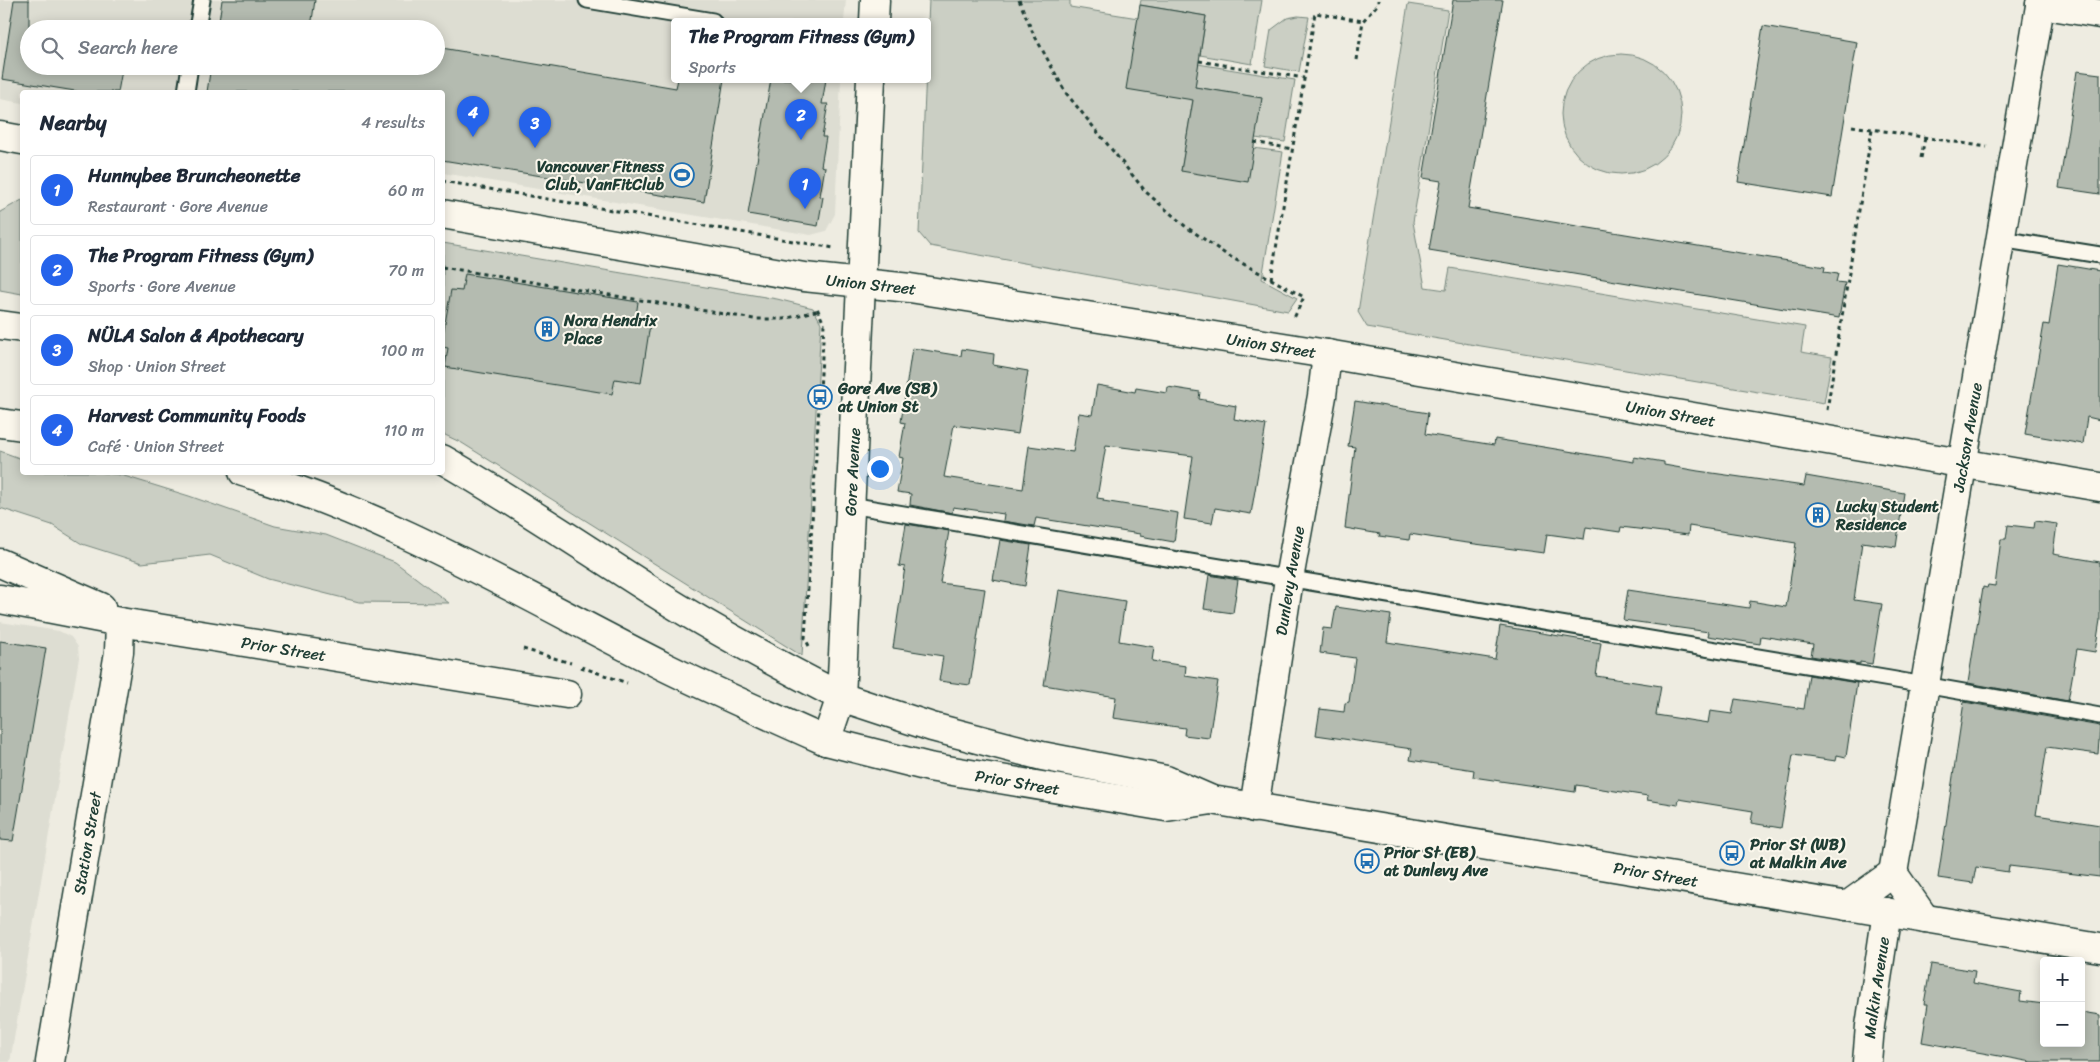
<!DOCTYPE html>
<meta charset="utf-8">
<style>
body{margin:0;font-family:Sriracha,sans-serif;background:#f2f2f3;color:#1f2937}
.controls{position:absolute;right:15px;bottom:15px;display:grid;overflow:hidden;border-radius:5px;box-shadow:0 2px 12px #0003}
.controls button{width:45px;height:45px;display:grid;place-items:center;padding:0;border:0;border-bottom:1px solid #e0e1e3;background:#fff;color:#1f2937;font:25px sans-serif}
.you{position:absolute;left:879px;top:468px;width:18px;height:18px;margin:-12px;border:4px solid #fff;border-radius:50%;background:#1a73e8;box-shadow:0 0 0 8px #1a73e833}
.badge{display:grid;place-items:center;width:32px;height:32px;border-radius:50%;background:#2563eb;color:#fff;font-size:16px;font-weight:700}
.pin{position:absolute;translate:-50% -41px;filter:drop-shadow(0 1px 2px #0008)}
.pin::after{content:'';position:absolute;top:26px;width:18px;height:15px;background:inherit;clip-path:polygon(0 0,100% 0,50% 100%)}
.popup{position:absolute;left:671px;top:18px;width:260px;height:65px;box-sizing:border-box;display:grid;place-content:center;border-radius:5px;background:#fff;filter:drop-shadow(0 1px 4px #0005);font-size:16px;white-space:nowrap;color:#747a83}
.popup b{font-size:19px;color:#1f2937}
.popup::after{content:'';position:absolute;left:50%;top:100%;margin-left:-10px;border:10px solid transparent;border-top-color:#fff}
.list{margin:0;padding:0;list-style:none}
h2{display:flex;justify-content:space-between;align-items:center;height:65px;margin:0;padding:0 20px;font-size:21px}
h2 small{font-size:16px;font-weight:400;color:#747a83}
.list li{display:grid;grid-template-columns:32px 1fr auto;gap:15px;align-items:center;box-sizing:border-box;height:70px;margin:0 10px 10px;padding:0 10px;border:1px solid #e0e1e3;border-radius:5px}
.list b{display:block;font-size:19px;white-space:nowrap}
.list p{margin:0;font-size:16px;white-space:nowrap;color:#747a83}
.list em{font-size:16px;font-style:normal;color:#747a83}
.icon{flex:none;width:28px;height:28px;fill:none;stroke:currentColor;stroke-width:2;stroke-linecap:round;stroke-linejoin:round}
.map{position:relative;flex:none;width:2100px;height:1062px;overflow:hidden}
.search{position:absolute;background:#fff;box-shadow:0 2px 12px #0003;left:20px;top:20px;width:425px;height:55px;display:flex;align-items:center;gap:12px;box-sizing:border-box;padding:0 18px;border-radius:28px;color:#747a83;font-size:19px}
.panel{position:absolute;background:#fff;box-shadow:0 2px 12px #0003;left:20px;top:90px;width:425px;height:385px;border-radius:5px}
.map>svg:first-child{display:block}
.built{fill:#ddddd2;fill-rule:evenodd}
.green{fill:#cbcfc4;stroke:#75867c}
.building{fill:#b4bbb0;stroke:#1f3d34}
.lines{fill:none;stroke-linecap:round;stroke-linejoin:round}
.service-casing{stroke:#1f3d34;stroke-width:19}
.minor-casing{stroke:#1f3d34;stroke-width:31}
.tertiary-casing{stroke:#1f3d34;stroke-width:31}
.secondary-casing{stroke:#1f3d34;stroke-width:31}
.primary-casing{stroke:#1f3d34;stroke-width:31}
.path{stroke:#1f3d34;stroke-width:3;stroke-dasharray:4 4;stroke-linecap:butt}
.service{stroke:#fbf7ec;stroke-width:15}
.minor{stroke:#fbf7ec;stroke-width:28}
.tertiary{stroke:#fbf7ec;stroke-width:28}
.secondary{stroke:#fbf7ec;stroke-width:28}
.primary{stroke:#fbf7ec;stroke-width:28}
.labels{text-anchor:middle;stroke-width:4;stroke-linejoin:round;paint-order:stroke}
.poi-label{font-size:16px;font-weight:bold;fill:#1f3d34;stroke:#fbf7ec;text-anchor:start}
.street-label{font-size:16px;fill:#1f3d34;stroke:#fbf7ec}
</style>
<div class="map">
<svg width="2100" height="1062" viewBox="0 0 2100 1062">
<rect width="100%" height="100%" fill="#eeece1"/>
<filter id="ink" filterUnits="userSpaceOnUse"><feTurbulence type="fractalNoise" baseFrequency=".02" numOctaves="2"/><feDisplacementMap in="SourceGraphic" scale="10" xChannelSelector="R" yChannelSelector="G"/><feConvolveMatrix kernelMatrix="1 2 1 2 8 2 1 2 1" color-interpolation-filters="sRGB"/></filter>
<g filter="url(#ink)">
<g class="built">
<path d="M0,0h846l-2,21h-169v58h166l-6,135 -9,17 -15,4 -368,-62 -1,-81h-420v11l-17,-3 -5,-1zM29,29h407v37h-407z"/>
<path d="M0,622l59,9 12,6 7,10 1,11 -69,404h-10z"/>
</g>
<g class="green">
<path d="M929,0h141v7l68,11 55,82 -12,71 72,-23 30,4 -21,127 35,19 -9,13 -358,-65 -11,-13z"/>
<path d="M1141,0h121l-10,64 -52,-9 6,-39 -66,-11z"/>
<path d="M1408,4l40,6 -35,212 12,65 21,3 4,-22 355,59 -4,25 31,5 -8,46 -457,-76 -9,-15z"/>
<path d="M1298,16l11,1 -10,55 -34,-6 6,-36 16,-12z"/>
<circle cx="1621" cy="114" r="60"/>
<path d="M1198,64l97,16 -10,62 -30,-4 6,-40 -66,-11z"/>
<path d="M22,200v94l-22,-4v-78z"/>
<path d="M443,243l334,56 36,9 8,15 -19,333 -340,-213 -19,-9z"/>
<path d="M0,451l22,8v13h75l24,3 68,21 86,30 51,9 69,27 54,41 -90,-1 -91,-23 -58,-24 -68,8 -60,-19 -30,-19 -52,-17z"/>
</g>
<g class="building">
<path d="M14,0h15v66h73l20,4 -4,22h-37l-79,-13z"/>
<path d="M222,0h93l-4,27 10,2h-103z"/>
<path d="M1453,0h50l-35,208 357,59 -1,5 14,2 -2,8 9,1 -6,35 -410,-68 12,-69 -18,-3z"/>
<path d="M1140,5l66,11 -11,71 67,11 -14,84 -67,-11 12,-71 -67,-11z"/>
<path d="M1763,26l94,16 -25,155 -94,-15z"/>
<path d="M436,47l240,41 2,-9h46l-20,123 -262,-42v-68h-235l4,-26h225z"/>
<path d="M2077,71l23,3v120l-41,-6z"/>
<path d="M771,79h55l-4,25h6l-6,33h4l-5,29 4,1 -5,29 3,1 -5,29 -70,-12z"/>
<path d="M2058,264l42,7v149l-13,-3 -4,27 -58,-10 19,-110 5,1z"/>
<path d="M465,274l173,28 -2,14 15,2 -10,65 -26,-4 -3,15 -167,-27 3,-19 -6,-1v-7l9,-50 11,1z"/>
<path d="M912,348l49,8 1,-7 32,5 -1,11 35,6 -10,63 -64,-9 -10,52 79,12 6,-43 44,6 6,-39 13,2 5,-30 38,7 1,-4 31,5 1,-6 32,5 -1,7 37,7 -2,13 32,6 -15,89 -36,-6 -3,15 -28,-4 9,-63 -87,-11 -9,53 7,1 -1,2 75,12 -4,29 -34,-6v-2l-104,-16 -2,8 -31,-5 1,-7 -51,-7 -1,6 -42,-8 1,-11 -14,-2 6,-34 -4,-1 6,-34 -4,-1z"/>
<path d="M1355,401l73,12 -3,21 69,11 1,-6 139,23v-5l30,5v3l34,6 106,15 2,-10 98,17 -8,54 -34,-5 -8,58 28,4 -10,60 -12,-2v2l-49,-8 2,-12 -52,-8 -1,8 -52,-8 1,-4 -86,-12 5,-30 121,18 1,-7 36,6 10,-64 -107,-17 -1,9 -67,-8 -1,5 -34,-5 -2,12 -37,-5 -3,19 -84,-11 -50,-8 -1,6 -30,-4 1,-2 -35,-6 10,-81 -7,-1z"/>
<path d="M2035,521l22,3 -4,30 47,8v58l-5,32 -18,-3 -9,52 -100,-18 15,-96 4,1 1,-3 7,1 6,-47h5l2,-14 26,3z"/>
<path d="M906,524l43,7 -9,52 45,6 -15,96 -31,-4 4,-25 -50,-8 12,-81 -6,-1z"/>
<path d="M1000,540l31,5 -6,41 -32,-6z"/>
<path d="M1209,575l29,5 -5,33 -29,-4z"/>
<path d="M1059,590l66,11 -6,40 35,6 -2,14 34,5 -1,10 33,5 -9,57 -25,-3 1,-7 -72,-10 3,-21 -72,-12z"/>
<path d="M1336,607l55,8 -4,27 108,17 5,-33 101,17 -5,33 65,10 -5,29 52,8 2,-12 22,3 3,-15 69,10 5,-34 48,8 -11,74 -9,-2 -1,6 -43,-6 -12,73 -30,-5 2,-12 -74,-12 -1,6 -31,-5 1,-4 -72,-11 -1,7 -102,-15 1,-7 -64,-10 2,-11 -96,-14 4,-26 24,3 1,-9 4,-1 6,-44 -35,-5 3,-25 9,1z"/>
<path d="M0,641l46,7 -33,193 -13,-1z"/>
<path d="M1964,702l136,24 -2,28 -51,-7 -11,68 64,10v52l-91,-11 -1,6 -32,-5 -3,16 -35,-5z"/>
<path d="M1931,964l44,7 -2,12 48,9 -1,9 24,3v39h37v-31l19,3v47h-68l-110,-20 6,-38h-4z"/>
</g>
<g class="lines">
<g class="service-casing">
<g id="service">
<path d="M587,0l126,21"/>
<path d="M197,29l5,-29"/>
<path d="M186,92l4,-26"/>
<path d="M2000,239l100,16"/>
<path d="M850,505l1040,174 210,37"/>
</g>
</g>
<g class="minor-casing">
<g id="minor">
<path d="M2040,4l60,10"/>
<path d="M0,136l22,4"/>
<path id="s1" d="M442,214l362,63 106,11 417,66 773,133"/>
<path id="s2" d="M1254,808l35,-229 33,-183 5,-42"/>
<path id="s3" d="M1893,873l148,-873"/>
<path id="s4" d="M50,1062l69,-410 1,-30"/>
<path id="s5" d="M1867,1062l3,-36 17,-114"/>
</g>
</g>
<g class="tertiary-casing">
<g id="tertiary">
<path d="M874,21l1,-21"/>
<path id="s6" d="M826,741l15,-44 30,-618"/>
<path d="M1847,906l46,-33 32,46"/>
</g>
</g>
<g class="secondary-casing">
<g id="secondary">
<path d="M0,563l101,44"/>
<path id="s7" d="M0,599l120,23 447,72"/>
<path id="s8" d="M841,697l91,30 110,29 124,24 46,20 888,148"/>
<path id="s9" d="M826,741l103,26 237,40 46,-7"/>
</g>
</g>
<g class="primary-casing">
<g id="primary">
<path d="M0,325l22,3"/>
<path d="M0,423l22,3"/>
<path d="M442,459c73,42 142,89 213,134 60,38 122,71 186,104"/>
<path d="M243,472c150,44 283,125 422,195 53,26 107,50 161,74"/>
</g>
</g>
<g class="path">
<path d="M1019,0l13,31 34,62 80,99 39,34 42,29 77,42 -10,21"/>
<path d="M1357,60l6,-39 15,-17v-4"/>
<path d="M1199,61l105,17"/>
<path d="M1852,126l135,21"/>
<path d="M1254,142l38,7"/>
<path d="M1921,158l4,-20"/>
<path d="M442,181l392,67"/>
<path d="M442,267l312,52h30l35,-9"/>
<path d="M1271,279l44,-266 48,8"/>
<path d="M1827,410l45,-281"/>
<path d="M809,646l-4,-8 19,-314 -7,-16"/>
<path d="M523,649l48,14"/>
<path d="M581,667l46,16"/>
</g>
<use href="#service" class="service"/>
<use href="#minor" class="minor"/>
<use href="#tertiary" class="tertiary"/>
<use href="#secondary" class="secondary"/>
<use href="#primary" class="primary"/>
</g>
</g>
<defs>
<g id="stadium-ring" transform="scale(1.25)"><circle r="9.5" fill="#fbf7ec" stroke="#1f6fb2" stroke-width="1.5"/><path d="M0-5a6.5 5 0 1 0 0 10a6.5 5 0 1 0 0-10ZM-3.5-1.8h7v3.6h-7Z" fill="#1f6fb2"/></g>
<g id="building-ring" transform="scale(1.25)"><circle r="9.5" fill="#fbf7ec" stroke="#1f6fb2" stroke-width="1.5"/><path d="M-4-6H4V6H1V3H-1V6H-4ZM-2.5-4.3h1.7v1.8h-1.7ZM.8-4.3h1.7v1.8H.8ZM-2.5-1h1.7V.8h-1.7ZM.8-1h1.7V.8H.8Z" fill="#1f6fb2"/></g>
<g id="bus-ring" transform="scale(1.25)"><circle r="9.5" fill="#fbf7ec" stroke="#1f6fb2" stroke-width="1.5"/><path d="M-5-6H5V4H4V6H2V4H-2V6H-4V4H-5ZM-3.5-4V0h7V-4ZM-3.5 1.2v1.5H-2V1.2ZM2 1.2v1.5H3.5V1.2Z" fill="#1f6fb2"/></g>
</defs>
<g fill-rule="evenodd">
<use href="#stadium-ring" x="682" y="175"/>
<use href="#building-ring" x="547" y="329"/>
<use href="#bus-ring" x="820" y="397"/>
<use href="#building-ring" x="1818" y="515"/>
<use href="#bus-ring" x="1732" y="853"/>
<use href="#bus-ring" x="1367" y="861"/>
</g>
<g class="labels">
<g class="poi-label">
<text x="664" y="172" text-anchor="end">Vancouver Fitness<tspan x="664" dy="18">Club, VanFitClub</tspan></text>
<text x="564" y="326">Nora Hendrix<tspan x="564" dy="18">Place</tspan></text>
<text x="838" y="394">Gore Ave (SB)<tspan x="838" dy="18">at Union St</tspan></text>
<text x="1836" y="512">Lucky Student<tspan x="1836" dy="18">Residence</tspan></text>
<text x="1750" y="850">Prior St (WB)<tspan x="1750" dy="18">at Malkin Ave</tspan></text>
<text x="1384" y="858">Prior St (EB)<tspan x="1384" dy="18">at Dunlevy Ave</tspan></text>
</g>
<g class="street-label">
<text dy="6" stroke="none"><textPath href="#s1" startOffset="435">Union Street</textPath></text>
<text dy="6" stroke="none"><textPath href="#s1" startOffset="840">Union Street</textPath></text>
<text dy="6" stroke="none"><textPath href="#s1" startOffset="1245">Union Street</textPath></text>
<text dy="6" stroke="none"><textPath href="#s3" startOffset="442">Jackson Avenue</textPath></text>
<text dy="6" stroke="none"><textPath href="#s6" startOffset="272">Gore Avenue</textPath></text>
<text dy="6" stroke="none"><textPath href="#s2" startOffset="230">Dunlevy Avenue</textPath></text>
<text dy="6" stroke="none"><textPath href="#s7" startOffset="288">Prior Street</textPath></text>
<text dy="6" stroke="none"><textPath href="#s9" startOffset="196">Prior Street</textPath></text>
<text dy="6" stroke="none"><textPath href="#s4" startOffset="222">Station Street</textPath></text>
<text dy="6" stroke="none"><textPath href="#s8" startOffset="836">Prior Street</textPath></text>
<text dy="6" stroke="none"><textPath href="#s5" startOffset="75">Malkin Avenue</textPath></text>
</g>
</g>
</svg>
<div class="controls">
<button>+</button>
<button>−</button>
</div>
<div class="you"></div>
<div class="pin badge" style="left:805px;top:209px">1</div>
<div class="pin badge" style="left:801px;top:140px">2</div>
<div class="popup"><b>The Program Fitness (Gym)</b>Sports</div>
<div class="pin badge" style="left:535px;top:148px">3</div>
<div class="pin badge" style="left:473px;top:137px">4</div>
<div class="search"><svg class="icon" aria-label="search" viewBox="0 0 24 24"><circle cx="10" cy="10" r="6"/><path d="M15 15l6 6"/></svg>Search here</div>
<section class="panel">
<h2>Nearby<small>4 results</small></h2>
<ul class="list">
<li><span class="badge">1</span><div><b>Hunnybee Bruncheonette</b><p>Restaurant · Gore Avenue</p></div><em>60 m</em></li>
<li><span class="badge">2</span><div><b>The Program Fitness (Gym)</b><p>Sports · Gore Avenue</p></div><em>70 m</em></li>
<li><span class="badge">3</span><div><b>NÜLA Salon &amp; Apothecary</b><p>Shop · Union Street</p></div><em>100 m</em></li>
<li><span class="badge">4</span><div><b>Harvest Community Foods</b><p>Café · Union Street</p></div><em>110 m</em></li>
</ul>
</section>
</div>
